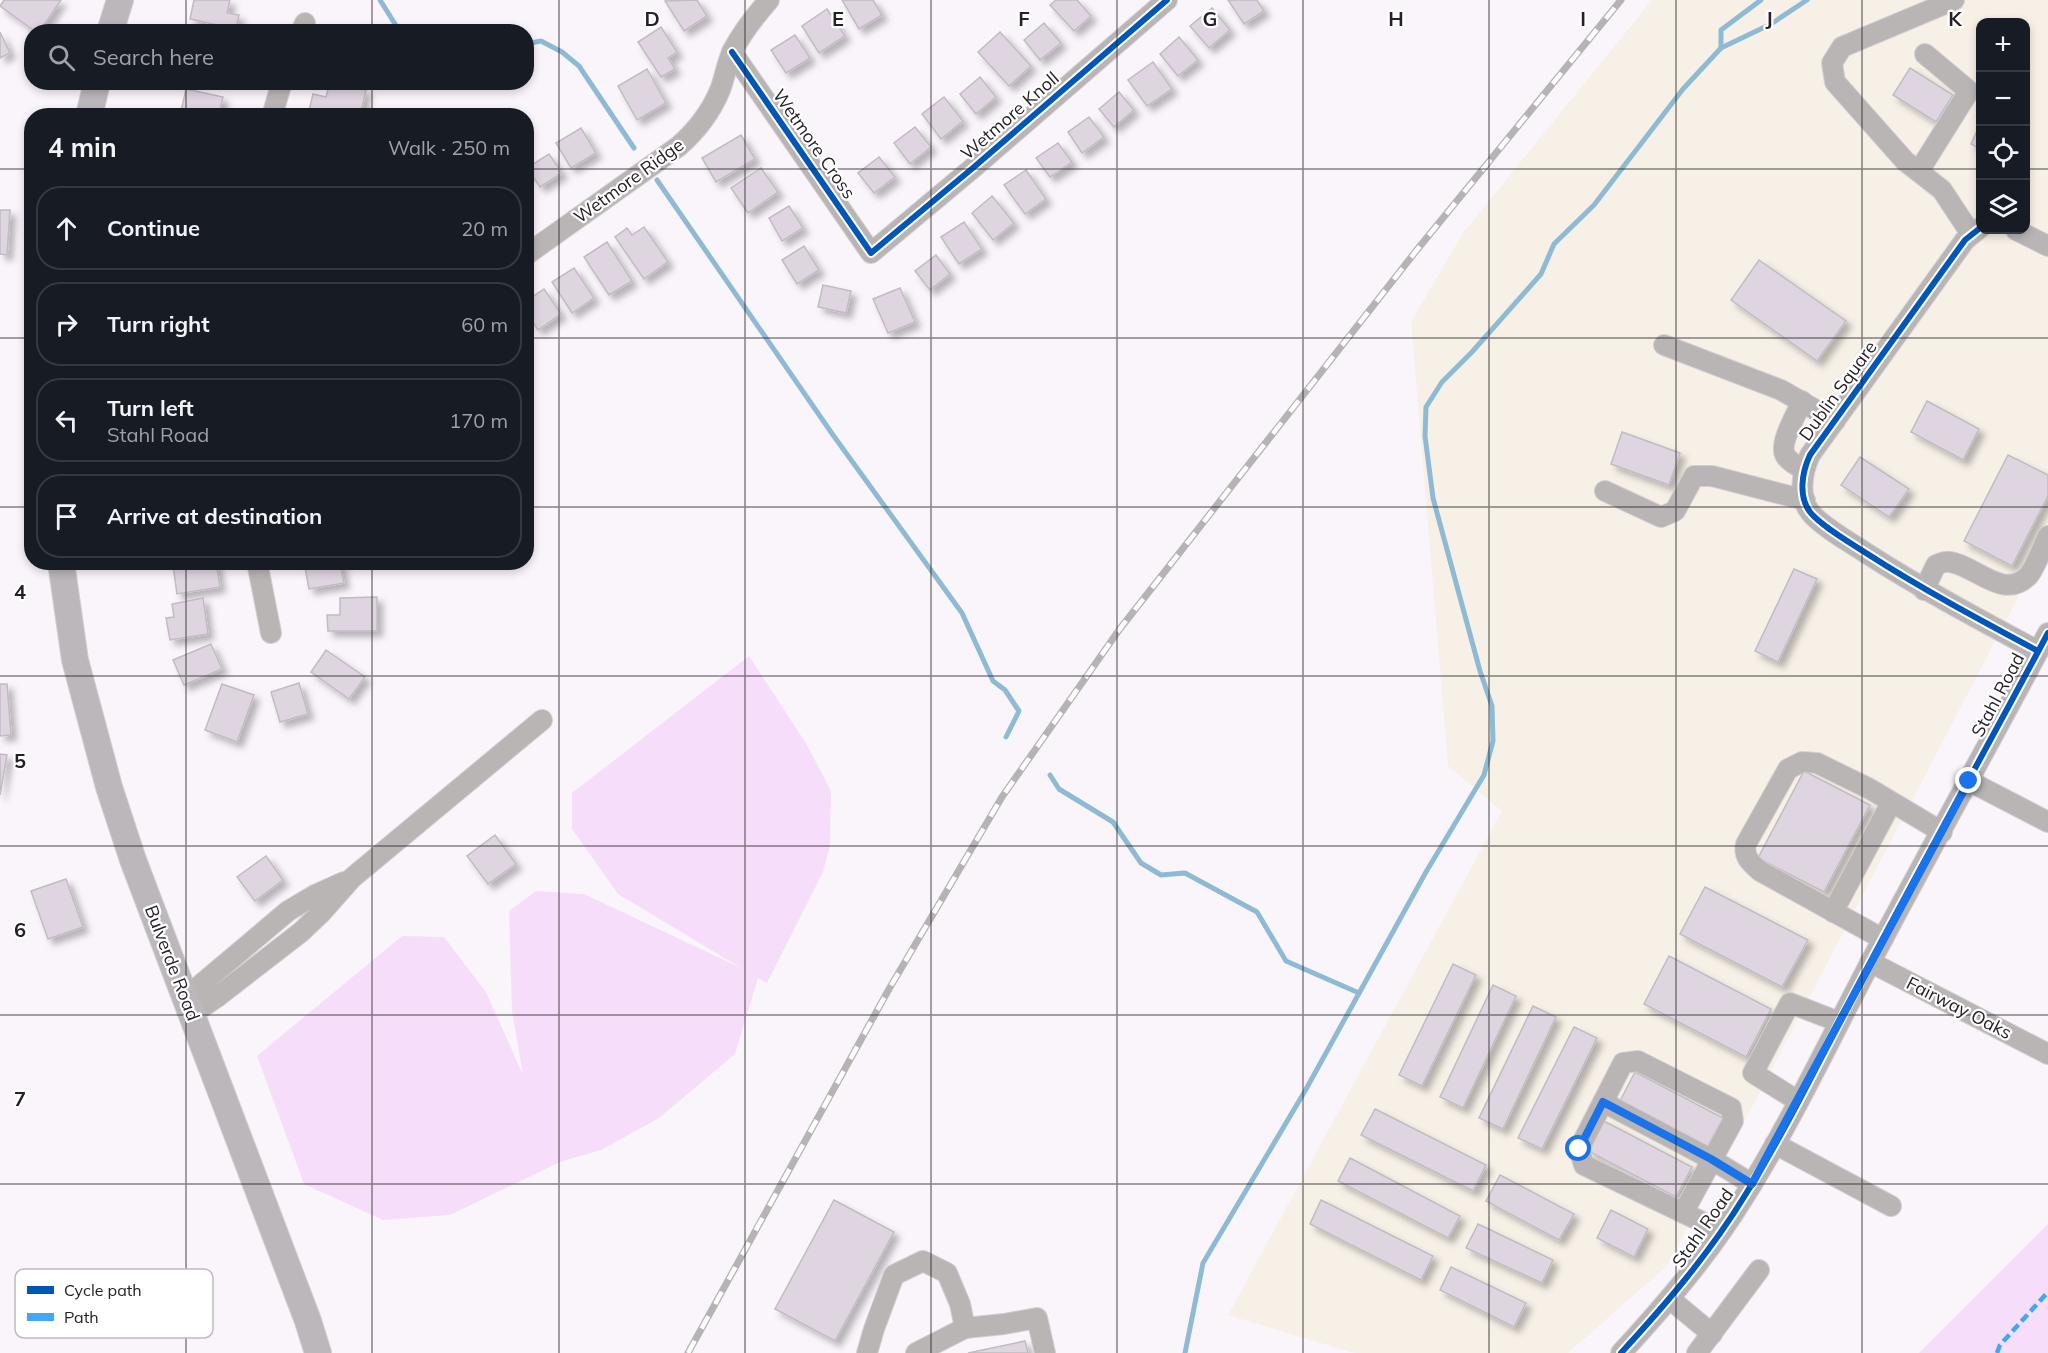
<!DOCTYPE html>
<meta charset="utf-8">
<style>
body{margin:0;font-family:Mulish,sans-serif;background:#20242c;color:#f1f3f6}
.controls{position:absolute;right:18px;top:18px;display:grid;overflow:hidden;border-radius:12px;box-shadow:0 3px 9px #0003}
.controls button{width:54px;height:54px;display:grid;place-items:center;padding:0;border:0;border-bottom:2px solid #363941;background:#171b24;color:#f1f3f6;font:30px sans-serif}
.stop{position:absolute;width:18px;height:18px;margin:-14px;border:4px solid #1a73e8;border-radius:50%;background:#fff}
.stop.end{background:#1a73e8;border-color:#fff;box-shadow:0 2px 6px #0008}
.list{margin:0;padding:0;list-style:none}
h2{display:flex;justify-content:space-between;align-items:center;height:78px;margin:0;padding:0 24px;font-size:26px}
h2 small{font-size:20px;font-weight:400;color:#9ea1a6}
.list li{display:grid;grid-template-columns:39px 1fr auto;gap:18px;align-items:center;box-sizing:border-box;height:84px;margin:0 12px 12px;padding:0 12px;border:2px solid #363941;border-radius:24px}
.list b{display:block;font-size:22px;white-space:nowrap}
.list p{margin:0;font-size:20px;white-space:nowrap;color:#9ea1a6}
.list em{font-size:20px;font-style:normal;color:#9ea1a6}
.icon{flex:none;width:33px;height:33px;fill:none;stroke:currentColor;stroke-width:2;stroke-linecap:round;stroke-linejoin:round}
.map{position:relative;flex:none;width:2048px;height:1353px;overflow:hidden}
.search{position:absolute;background:#171b24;box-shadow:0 3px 9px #0003;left:24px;top:24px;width:510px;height:66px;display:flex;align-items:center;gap:15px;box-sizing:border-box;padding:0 21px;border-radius:24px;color:#9ea1a6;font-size:22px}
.panel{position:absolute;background:#171b24;box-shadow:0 3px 9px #0003;left:24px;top:108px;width:510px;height:462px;border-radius:24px}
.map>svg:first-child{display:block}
.industrial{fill:#f7f0e7;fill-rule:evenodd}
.green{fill:#f6ddf9}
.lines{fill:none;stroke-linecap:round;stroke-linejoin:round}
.stream{stroke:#8ebbd3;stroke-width:5}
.building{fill:#dfd5e1;stroke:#c0bcc1;stroke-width:1.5;filter:url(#shadow)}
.minor-casing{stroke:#d3cfd4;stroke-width:22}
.major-casing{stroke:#d3cfd4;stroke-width:28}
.minor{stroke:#b9b5b5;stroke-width:20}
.major{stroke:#bbb7ba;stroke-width:26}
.rail-casing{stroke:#b6b3b5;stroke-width:7}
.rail{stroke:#fff;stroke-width:4.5;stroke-dasharray:14;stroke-linecap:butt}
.quiet{stroke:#3fa9f5;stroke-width:4.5;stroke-dasharray:9 4.5;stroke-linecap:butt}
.cycleway-casing{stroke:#fff;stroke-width:10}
.cycleway{stroke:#0057b8;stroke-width:6}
.route{stroke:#1a73e8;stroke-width:8}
.grid{fill:none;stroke:#252025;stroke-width:1.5;stroke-opacity:0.55}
.labels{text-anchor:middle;stroke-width:4.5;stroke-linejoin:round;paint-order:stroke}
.street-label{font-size:18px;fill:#252025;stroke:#fff}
.key{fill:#fff;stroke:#bebcbe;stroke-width:1.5}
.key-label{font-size:16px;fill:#252025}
.grid-label{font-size:20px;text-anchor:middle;font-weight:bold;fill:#252025;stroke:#fff;stroke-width:4.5;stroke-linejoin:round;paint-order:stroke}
</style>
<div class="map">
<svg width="2048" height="1353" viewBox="0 0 2048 1353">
<defs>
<filter id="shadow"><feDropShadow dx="5.5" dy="5.5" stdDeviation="3" flood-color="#0004"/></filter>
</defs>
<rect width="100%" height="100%" fill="#faf5fb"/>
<path class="industrial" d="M1652,0h396v540l-297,569 -85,158 -98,86h-214l-126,-38 274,-504 -54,-45 -37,-444 52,-89zM1980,22h46v208h-46z"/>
<g class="green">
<path d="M749,656l58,89 24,46 -1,55 -7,26 -56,111 -9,-5 -23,76 -76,64 -58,32 -41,12 -110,53 -67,5 -79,-36 -47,-128 145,-120 42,1 42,55 37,83 -11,-64 -3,-100 27,-20 48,3 157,74 -123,-74 -46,-65v-36z"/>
<path d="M2048,1224v129h-129z"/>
</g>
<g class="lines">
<g class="stream">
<path d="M380,0l20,32"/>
<path d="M526,44l15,-3 21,11 17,14 55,82"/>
<path d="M1721,48v-18l40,-30"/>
<path d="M657,180l176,255 129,178 31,68 12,9 14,21 -13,26"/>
<path d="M1050,775l9,14 54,33 28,41 20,12 24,-2 72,39 29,49 73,32"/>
<path d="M1185,1353l18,-90 102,-172 121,-219 58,-97 9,-34 -1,-35 -12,-35 -47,-173 -8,-62 1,-29 16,-25 30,-30 69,-78 13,-30 40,-39 89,-116 38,-41 50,-24 36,-24"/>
</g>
</g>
<g class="building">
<path d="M4,0h57l-22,32h-3l-36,-26z"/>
<path d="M194,0h36l-3,13 12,2 -3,14 -46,-10z"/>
<path d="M697,0l10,16 -23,15 -19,-30z"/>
<path d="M842,0h31l9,15 -23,14z"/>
<path d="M1056,0h21l14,16 -17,15 -24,-26z"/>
<path d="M1228,0h29l7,11 -20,13z"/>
<path d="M1212,8l18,22 -21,18 -19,-22z"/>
<path d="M827,9l18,27 -26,17 -17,-27z"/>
<path d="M1044,23l17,20 -21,17 -16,-20z"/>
<path d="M661,27l16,25 -9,6 7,11 -14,8 -23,-35z"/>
<path d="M0,32l10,21 -10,5z"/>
<path d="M1000,32l31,34 -22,20 -31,-34z"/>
<path d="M795,35l15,23 -24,15 -15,-23z"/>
<path d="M1179,37l19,23 -20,16 -18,-22z"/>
<path d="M1153,62l19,27 -25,17 -19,-26z"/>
<path d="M1910,68l43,27 -17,27 -43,-27z"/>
<path d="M647,69l19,34 -29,17 -19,-34z"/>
<path d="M980,77l16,20 -20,17 -16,-20z"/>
<path d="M330,82l36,8 -6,26h-33l-18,-5 4,-17 13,3z"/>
<path d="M186,89l37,8 -4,16 8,3h-47z"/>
<path d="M1119,92l15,18 -20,17 -15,-18z"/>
<path d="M944,97l19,24 -22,18 -19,-25z"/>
<path d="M1089,117l15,20 -22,16 -14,-21z"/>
<path d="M1980,124v25l-9,-5z"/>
<path d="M915,127l16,20 -21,17 -16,-21z"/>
<path d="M581,128l15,25 -25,15 -15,-25z"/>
<path d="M741,135l14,24 -39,23 -14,-24z"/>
<path d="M1058,143l14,19 -22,15 -14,-19z"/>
<path d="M549,154l13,19 -22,14 -13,-19z"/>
<path d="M879,157l16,20 -21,16 -16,-20z"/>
<path d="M761,168l17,24 -30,21 -17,-25z"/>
<path d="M1026,170l20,29 -21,15 -21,-29z"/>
<path d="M992,196l22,27 -21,17 -21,-27z"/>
<path d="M789,206l14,22 -21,13 -13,-23z"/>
<path d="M0,210h10l-3,45 -7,-1z"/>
<path d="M964,222l18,27 -23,15 -18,-27z"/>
<path d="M644,227l24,35 -24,17 -29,-42 12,-9 5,7z"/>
<path d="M607,242l25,39 -23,14 -25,-38z"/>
<path d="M804,246l15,24 -22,14 -15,-24z"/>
<path d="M936,255l14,19 -20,16 -15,-19z"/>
<path d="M1759,260l87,61 -29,40 -86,-61z"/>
<path d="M574,268l20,30 -22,15 -20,-31z"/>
<path d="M823,285l28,6 -5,22 -28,-6z"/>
<path d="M900,288l15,34 -27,11 -15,-34z"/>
<path d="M544,289l17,25 -23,16 -12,-18v-11z"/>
<path d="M1927,401l52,28 -16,31 -52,-28z"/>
<path d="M1622,432l58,21 -11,32 -58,-21z"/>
<path d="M2008,455l40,20v21l-36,70 -48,-25z"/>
<path d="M1860,457l49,32 -20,28 -48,-32z"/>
<path d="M186,562h30l4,25 -43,7 -4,-29z"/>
<path d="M304,562h36l4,21 -35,6z"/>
<path d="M1794,569l23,10 -39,83 -23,-11z"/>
<path d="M377,597v34h-49l-1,-16h13v-17z"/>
<path d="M203,598l5,36 -38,6 -4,-22 8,-1 -2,-13z"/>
<path d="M211,644l11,25 -38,16 -11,-25z"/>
<path d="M326,650l39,27 -16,22 -38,-27z"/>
<path d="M299,683l9,31 -28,8 -9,-30z"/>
<path d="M0,684h7l4,51 -11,1z"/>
<path d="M222,684l32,11 -17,47 -32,-12z"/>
<path d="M0,754l7,1 -7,40z"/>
<path d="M1804,771l66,34 -46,87 -66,-34z"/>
<path d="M495,835l21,29 -28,20 -21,-28z"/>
<path d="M266,856l17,24 -28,21 -18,-24z"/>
<path d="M66,879l17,48 -35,12 -17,-48z"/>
<path d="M1705,887l103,53 -26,47 -102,-53z"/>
<path d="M1669,956l102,53 -25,48 -102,-53z"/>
<path d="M1453,964l23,11 -54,111 -23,-11z"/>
<path d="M1493,985l23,11 -53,112 -23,-11z"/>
<path d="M1533,1006l23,11 -53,112 -24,-11z"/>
<path d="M1574,1027l23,11 -55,111 -24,-11z"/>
<path d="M1635,1072l88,46 -17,31 -87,-46z"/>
<path d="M1375,1109l111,56 -13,26 -112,-56z"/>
<path d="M1604,1121l88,46 -16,30 -88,-46z"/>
<path d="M1350,1158l110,58 -12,22 -110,-57z"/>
<path d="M1500,1175l74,39 -15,26 -73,-39z"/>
<path d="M834,1200l60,32 -59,109 -60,-32z"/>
<path d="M1321,1200l112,56 -12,24 -111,-56z"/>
<path d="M1611,1210l37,19 -14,28 -37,-19z"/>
<path d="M1478,1224l75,36 -11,23 -76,-35z"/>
<path d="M1451,1267l75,36 -12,24 -74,-37z"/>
<path d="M1025,1341l3,12h-60z"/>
</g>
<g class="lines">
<g class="minor-casing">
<g id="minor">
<path d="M1954,0l-112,47 -10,16 3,19 70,79 37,29 29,44"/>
<path d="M301,32l4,-9"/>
<path d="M732,52l139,201 103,-86 193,-167"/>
<path d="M272,116l10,-34"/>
<path d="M1919,171l50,-80 -44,-37"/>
<path d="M1980,228l-15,12 -155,215c-8,17 -12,41 0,57 11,14 41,31 56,41 56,36 114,67 172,98"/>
<path d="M2016,230l32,16"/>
<path d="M526,255l153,-109c18,-16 32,-34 41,-56 5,-13 7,-28 13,-40 10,-19 22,-34 36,-50"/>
<path d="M1664,345l117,45 54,31"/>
<path d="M1802,401c-5,13 -23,41 -17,54 4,7 12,11 19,14"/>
<path d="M1605,491l56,26 14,-6 19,-35h18l93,24"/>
<path d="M257,562l14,71"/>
<path d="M1924,590l12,-25c5,-2 9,-4 14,-3 25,3 54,40 79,13 7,-9 14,-29 19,-39"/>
<path d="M1969,781l79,41"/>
<path d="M1833,912l58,-109"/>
<path d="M1883,939l-123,-68c-9,-8 -17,-14 -14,-27l42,-75 14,-7 15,1 53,26 72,43"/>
<path d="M1870,962l178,92"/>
<path d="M185,998l103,-87 27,-16 29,-13"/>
<path d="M191,1015l26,-18 84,-65 20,-19 31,-35 190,-158"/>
<path d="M1798,1101l-45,-28 37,-70 49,19"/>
<path d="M1603,1102l108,57 41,25"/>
<path d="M1775,1144l116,62"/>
<path d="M1683,1213l50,-92 -2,-13 -93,-47 -15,2 -44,86 5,16 137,66"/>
<path d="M1670,1299l42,35"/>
<path d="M965,1328l39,-4 33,-6 8,35"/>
<path d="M867,1353l7,-24 20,-54 29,-14 24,12 13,31 5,24 -49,25"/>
<path d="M1621,1353c45,-49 88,-99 123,-156 46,-73 85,-156 125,-232 59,-112 120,-221 179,-332"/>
<path d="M1697,1353l62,-83"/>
</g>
</g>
<g class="major-casing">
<g id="major">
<path d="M110,32l10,-32"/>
<path d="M89,116l8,-34"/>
<path d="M61,562l14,98 34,127 24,73 175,461 10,32"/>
</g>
</g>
<use href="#minor" class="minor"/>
<use href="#major" class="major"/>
<g class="rail-casing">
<path id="rail" d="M688,1353l201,-364 113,-192 117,-167 297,-379 205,-251"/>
</g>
<use href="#rail" class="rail"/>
<path class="quiet" d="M1997,1353l3,-8 48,-53"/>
<g class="cycleway-casing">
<g id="cycleway">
<path d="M732,52l139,201 103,-86 193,-167"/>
<path d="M1980,228l-15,12 -155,215c-8,17 -12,41 0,57 11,14 41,31 56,41 56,36 114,67 172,98"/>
<path d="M1621,1353c45,-49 88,-99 123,-156 46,-73 85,-156 125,-232 59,-112 120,-221 179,-332"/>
</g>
</g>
<use href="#cycleway" class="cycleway"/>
</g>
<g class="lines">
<path class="route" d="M1579,1149l24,-47 108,57 41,25 217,-403"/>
</g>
<path class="grid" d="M186,0v32M372,0v32M559,0v1353M745,0v1353M931,0v1353M1117,0v1353M1303,0v1353M1489,0v1353M1676,0v1353M1862,0v1353M186,82v34M372,82v34M0,169h32M526,169h1454M2026,169h22M0,338h32M526,338h1522M0,507h32M526,507h1522M186,562v791M372,562v791M0,676h2048M0,846h2048M0,1015h2048M0,1184h2048"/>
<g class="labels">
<g class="street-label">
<text transform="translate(1010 116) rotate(-41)" y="6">Wetmore Knoll</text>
<text transform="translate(814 144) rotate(55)" y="6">Wetmore Cross</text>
<text transform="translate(629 181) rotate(-36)" y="6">Wetmore Ridge</text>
<text transform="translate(1838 391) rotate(-54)" y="6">Dublin Square</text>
<text transform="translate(1998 695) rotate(-62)" y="6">Stahl Road</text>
<text transform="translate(172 963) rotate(69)" y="6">Bulverde Road</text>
<text transform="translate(1959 1008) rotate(27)" y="6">Fairway Oaks</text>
<text transform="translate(1703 1228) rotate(-55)" y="6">Stahl Road</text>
</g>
</g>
<rect x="15" y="1269" width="198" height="69" rx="9" class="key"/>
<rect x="27" y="1286" width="27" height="8" fill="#0057b8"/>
<rect x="27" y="1313" width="27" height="8" fill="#3fa9f5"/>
<g class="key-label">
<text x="64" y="1296">Cycle path</text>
<text x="64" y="1323">Path</text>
</g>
<g class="grid-label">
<text x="652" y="26">D</text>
<text x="838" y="26">E</text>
<text x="1024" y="26">F</text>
<text x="1210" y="26">G</text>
<text x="1396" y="26">H</text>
<text x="1583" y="26">I</text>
<text x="1769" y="26">J</text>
<text x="1955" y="26">K</text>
<text x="20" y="599">4</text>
<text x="20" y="768">5</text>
<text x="20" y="937">6</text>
<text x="20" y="1106">7</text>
</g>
</svg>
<div class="controls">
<button>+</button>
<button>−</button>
<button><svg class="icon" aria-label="locate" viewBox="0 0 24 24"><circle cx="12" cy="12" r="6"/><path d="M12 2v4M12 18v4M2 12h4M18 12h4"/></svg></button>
<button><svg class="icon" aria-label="layers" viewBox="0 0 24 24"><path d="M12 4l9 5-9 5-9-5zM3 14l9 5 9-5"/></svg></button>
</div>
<div class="stop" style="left:1579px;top:1149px"></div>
<div class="stop end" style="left:1969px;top:781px"></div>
<div class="search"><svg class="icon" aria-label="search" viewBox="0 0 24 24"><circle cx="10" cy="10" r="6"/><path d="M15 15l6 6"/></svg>Search here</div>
<section class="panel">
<h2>4 min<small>Walk · 250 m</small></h2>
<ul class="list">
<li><svg class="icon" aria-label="ahead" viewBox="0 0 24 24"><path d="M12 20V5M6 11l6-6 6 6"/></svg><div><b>Continue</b></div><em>20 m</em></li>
<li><svg class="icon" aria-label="right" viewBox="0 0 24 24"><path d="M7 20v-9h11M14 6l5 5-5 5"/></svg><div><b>Turn right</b></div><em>60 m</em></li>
<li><svg class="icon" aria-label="left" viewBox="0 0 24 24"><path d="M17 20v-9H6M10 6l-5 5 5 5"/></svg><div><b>Turn left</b><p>Stahl Road</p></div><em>170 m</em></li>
<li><svg class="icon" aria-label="arrive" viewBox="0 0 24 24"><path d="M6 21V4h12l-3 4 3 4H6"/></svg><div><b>Arrive at destination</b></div></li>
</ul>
</section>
</div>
